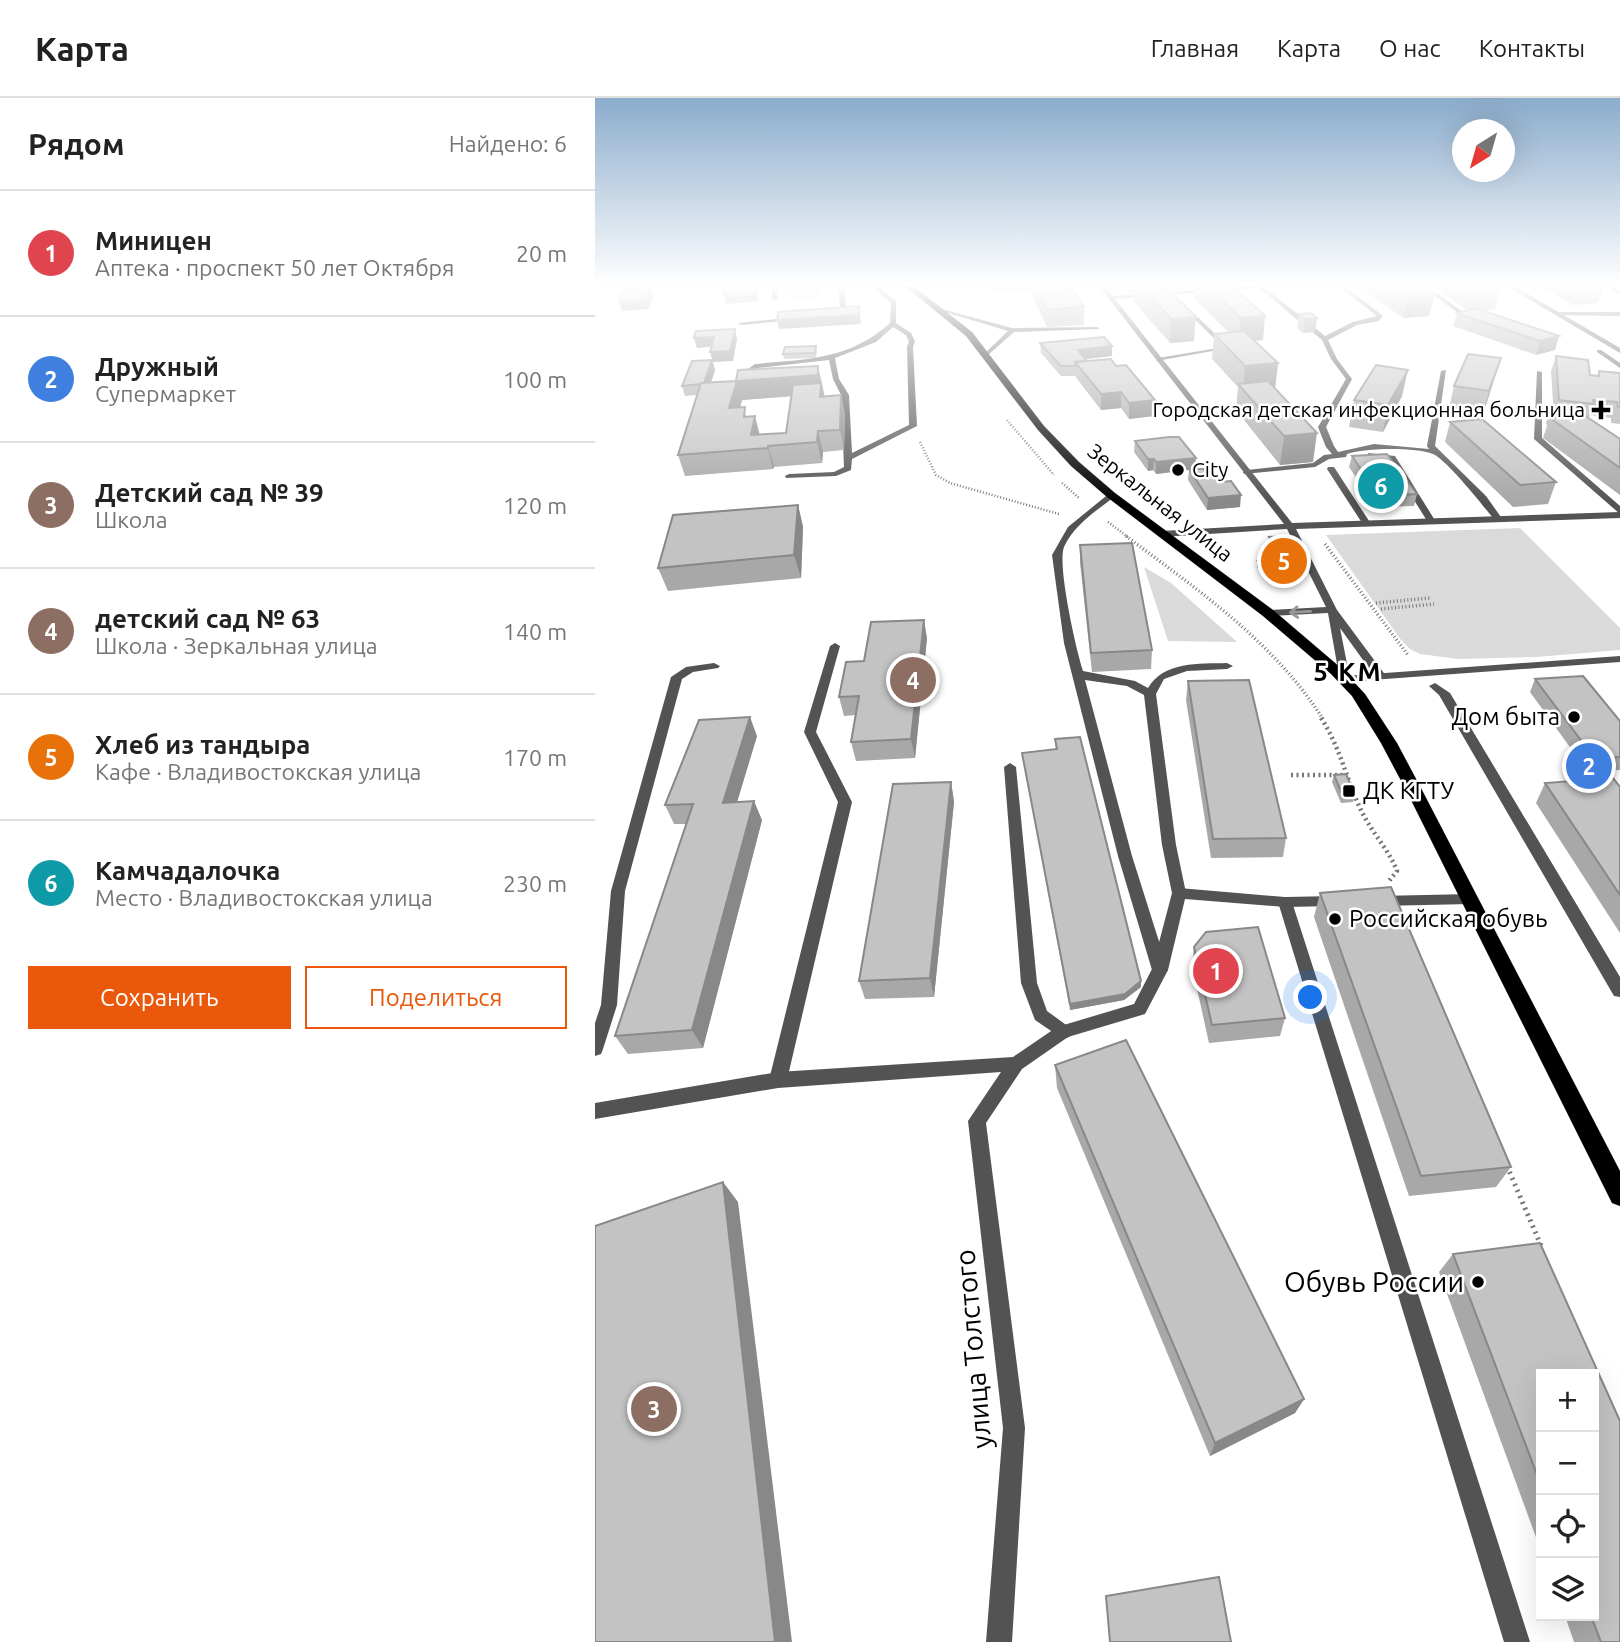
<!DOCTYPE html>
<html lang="ru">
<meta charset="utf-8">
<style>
body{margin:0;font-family:Ubuntu,sans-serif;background:#f2f2f2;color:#222}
.controls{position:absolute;right:21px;bottom:21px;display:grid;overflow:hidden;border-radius:0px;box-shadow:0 7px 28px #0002}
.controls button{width:63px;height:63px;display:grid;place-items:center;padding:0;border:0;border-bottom:2px solid #e0e0e0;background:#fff;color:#222;font:35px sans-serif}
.compass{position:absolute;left:857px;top:21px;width:63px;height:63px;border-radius:50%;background:#fff;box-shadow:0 7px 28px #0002;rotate:217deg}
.you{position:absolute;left:716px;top:900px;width:24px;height:24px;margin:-18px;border:5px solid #fff;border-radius:50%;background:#1a73e8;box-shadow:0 0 0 10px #1a73e833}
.badge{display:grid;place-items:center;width:46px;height:46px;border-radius:50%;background:#ea580c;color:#fff;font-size:23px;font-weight:700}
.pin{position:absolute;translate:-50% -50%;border:4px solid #fff;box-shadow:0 2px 7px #0006}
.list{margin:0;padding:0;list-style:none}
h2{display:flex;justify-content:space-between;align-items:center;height:91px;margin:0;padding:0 28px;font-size:30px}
h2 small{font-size:23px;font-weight:400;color:#767676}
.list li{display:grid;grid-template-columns:46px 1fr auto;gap:21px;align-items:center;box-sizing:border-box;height:126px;padding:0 28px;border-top:2px solid #e0e0e0}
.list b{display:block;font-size:26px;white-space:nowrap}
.list p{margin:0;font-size:23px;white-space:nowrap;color:#767676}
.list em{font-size:23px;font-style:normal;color:#767676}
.actions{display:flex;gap:14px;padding:21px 28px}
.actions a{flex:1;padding:16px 0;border:2px solid #ea580c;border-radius:0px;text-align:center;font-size:24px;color:#ea580c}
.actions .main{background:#ea580c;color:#fff}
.icon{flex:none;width:38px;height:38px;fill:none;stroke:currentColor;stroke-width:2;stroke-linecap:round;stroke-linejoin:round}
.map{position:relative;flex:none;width:1025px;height:1544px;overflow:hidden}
header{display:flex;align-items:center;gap:42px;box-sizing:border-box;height:98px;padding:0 35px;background:#fff;border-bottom:2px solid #e0e0e0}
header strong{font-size:33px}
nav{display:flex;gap:38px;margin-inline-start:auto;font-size:24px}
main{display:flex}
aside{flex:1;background:#fff}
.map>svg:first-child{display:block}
.green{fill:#dadada}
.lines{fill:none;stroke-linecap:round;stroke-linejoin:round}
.primary-casing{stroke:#dbdbdb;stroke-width:1}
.path-far3{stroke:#757575;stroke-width:2.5;stroke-dasharray:1 2;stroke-linecap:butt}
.path-far2{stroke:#757575;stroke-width:3.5;stroke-dasharray:1 2.5;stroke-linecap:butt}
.path-far1{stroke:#757575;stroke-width:4.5;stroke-dasharray:2 3.5;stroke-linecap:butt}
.path{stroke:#757575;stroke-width:5;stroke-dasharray:2 4.5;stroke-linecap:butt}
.service{fill:#535353;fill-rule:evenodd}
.minor{fill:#535353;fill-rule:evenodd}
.tertiary{fill:#535353;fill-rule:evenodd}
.primary{fill:#000;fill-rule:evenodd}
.wall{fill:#a8a8a8;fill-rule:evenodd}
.shaded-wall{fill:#888}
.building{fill:#c3c3c3;stroke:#888;stroke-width:2}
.oneway{stroke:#989898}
.poi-dot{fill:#000;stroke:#fff;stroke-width:2.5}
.labels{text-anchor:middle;stroke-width:5;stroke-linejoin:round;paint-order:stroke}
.far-poi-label{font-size:21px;fill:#000;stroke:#fff;text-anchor:end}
.far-street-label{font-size:21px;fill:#000;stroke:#fff}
.poi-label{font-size:24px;fill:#000;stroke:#fff;text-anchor:start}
.far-district-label{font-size:26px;font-weight:bold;letter-spacing:2px;fill:#000;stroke:#fff}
.near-poi-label{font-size:28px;fill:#000;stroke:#fff;text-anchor:end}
.near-street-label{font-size:28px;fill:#000;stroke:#fff}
</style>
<header>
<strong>Карта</strong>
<nav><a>Главная</a><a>Карта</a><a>О нас</a><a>Контакты</a></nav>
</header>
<main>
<aside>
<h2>Рядом<small>Найдено: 6</small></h2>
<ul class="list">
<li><span class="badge" style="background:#e0444e">1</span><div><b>Миницен</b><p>Аптека · проспект 50 лет Октября</p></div><em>20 m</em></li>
<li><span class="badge" style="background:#3f7fe0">2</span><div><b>Дружный</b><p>Супермаркет</p></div><em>100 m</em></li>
<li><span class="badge" style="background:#8d6e63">3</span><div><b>Детский сад № 39</b><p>Школа</p></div><em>120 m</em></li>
<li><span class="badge" style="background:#8d6e63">4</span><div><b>детский сад № 63</b><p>Школа · Зеркальная улица</p></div><em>140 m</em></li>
<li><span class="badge" style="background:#e8710a">5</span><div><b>Хлеб из тандыра</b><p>Кафе · Владивостокская улица</p></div><em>170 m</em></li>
<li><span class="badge" style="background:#0f9aa8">6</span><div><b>Камчадалочка</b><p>Место · Владивостокская улица</p></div><em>230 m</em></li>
</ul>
<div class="actions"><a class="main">Сохранить</a><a>Поделиться</a></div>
</aside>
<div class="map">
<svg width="1025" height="1544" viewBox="0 0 1025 1544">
<rect width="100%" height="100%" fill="#fff"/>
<g class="green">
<path d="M188,188h39l-4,12c-13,5 -26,5 -35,-7z"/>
<path d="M925,430l100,100v22l-84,7 -78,2 -38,-5 -10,-5 -9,-9 -75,-105z"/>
<path d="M549,469l27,16 66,59 -69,-1z"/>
</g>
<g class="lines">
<g class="primary-casing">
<path id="primary" d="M310,188h8l59,46 72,94 35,36 36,31 158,117 68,58 24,26 32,49 26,49 197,379v35l-8,-3 -205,-411 -26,-49 -29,-47 -21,-22 -68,-58 -156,-119 -36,-31 -33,-36 -72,-94z"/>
</g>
<g class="path-far3">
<path d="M412,322l47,55"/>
<path d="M325,344l16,33 14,8 109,31"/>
<path d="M467,385l17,15"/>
<path d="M513,424l21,16"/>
</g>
<g class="path-far2">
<path d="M531,438c73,55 147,105 197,183"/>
<path d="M730,446l83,111"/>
<path d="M781,505l54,-5"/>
<path d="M786,511l53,-5"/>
</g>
<g class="path-far1">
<path d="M726,620c20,30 26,65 42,96 10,20 26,36 34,57l-8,10"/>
<path d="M696,677h55"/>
</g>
<path class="path" d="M912,1068l35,82"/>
<g class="service">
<path d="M177,188h6l-1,14 -5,-1z"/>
<path d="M243,188h6l2,21 -23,8v-2l17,-7z"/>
<path d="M276,188h7l18,15v22l15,10 4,8 -2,6 4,79 -65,33 -1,11 -15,6 -50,2 -1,-2 4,-2 45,-2 10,-5 -3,-72 -8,-16 -4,-19 -72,8 -3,2 -2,16 -3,2 -3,-2 2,-17 7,-5c52,-5 94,-4 135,-41l1,-20zM298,229l13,8 3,6 -2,6 2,78 -57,28 -3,-58 -10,-16 -4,-21 41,-16z"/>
<path d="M743,188h7l38,30 -4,5 -22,4 -29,15 9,19 15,20 -26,48 8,19 4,6 36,-8 55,5 -2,-3 14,-75 5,-1 -11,76 51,50 17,24 -1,2h-6c-10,-13 -50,-63 -63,-68 -19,-7 -67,-6 -86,0l-1,3 -17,2 -14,8 -71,7 -1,-2 4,-2 66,-7 11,-8 8,-1 -6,-7 -8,-20 28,-48 -15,-20 -9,-19 -63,-52 5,-1 61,49 28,-14 24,-6z"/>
<path d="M826,188h7l35,26 -5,1z"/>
<path d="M1012,188h7l6,4v5z"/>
<path d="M589,206l41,39 -1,6 -68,12 2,-3 60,-10 2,-4 -38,-37z"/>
<path d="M343,210l74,20 85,-1 3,2 -86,3 -27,24 -2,-3 23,-22 -70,-21z"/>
<path d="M961,214h64v4l-66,-1z"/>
<path d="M202,219l-2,3 -54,5 -3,-2z"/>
<path d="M1002,252h4l19,13v5l-23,-16z"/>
<path d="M942,273l5,1v66l78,68v8l-86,-75z"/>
<path d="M773,355l27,3 41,66 -1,2h-6l-40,-64 -21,-3z"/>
<path d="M733,369h6l37,57 -1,2h-6l-37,-57z"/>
<path d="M516,394l4,3 -1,2c-18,14 -40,28 -50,50 -7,18 12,103 19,124l52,10 13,7c16,-27 51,-24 79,-25l6,3 -6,3 -40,2 -23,8 -8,15 20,151 10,48 -2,4h-10l-2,-4 -10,-48 -18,-150 -17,-9 -42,-6 47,176 36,114 -3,4 -5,2 -5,-2 -3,-4 -34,-114 -54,-213 -12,-88 16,-28z"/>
<path d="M240,545l5,3 -24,86 36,70 -65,278 -3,5 -6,3 -6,-3 -3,-5 69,-278 -34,-70 26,-86z"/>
<path d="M119,565l6,3 -2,2 -25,4 -11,7 -57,212 -8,114 -14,44 -2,5 -6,2v-33l6,-18 10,-114 60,-214 15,-10z"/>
<path d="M840,585l15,10 170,284v20l-6,-1 -175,-301 -10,-9z"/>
<path d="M415,665l6,4 21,216 10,28 22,16 2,5 -2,5 -6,2 -28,-19 -14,-37 -17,-216z"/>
<path d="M690,799l5,1 2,4 238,740h-26l-226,-740 2,-4z"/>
</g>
<g class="minor">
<path d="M504,188h6l8,10 137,-10h31l-166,13 177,224 328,-11v6l-324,11 41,81 49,66 -6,3 -4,-1 -36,-50 10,51 -2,2h-8l-12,-68 -60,3 -5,-3 5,-3 58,-3 -39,-78 -126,8 -5,-3 5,-3 123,-7z"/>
<path d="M911,188h8l106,62v5z"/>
<path d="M584,790l106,9 51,-1 5,1 2,4 -2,4 -5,1 -51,1 -100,-8 -17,71 -23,44 -77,23 -46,32 -36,54 39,305 -13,214h-26l17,-214 -35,-307 33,-49 -223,16 -183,31v-16l183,-31 235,-15 44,-30 77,-23 18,-35 20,-76 2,-4z"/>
<path d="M876,796l5,1 2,4 -2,4 -5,1 -93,2 -5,-1 -2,-4 2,-4 5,-1z"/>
</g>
<path class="tertiary" d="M1025,558v6l-276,20 -6,-3 6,-3z"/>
<use href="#primary" class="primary"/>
</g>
<g class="wall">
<path d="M396,188h80l13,21v18l-37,2 -17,-36 -37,2z"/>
<path d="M530,188h60v4l-16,1 25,50 -24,2 -37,-42 1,-8h-4z"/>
<path d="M600,188h37l31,54 -9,1 24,22 -3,25 38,74 -33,3 -44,-55 2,-23 -26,-28 2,-25 15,-1 -35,-35z"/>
<path d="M763,188h66l11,7 -6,23 -26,2z"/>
<path d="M838,188h67l1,1 -6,23h-13l77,26 -4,14 -19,5 -83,-29 4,-13 10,-3z"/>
<path d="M946,188h63l-6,17 -25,2z"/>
<path d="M704,216l18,4 -2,14 -12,1 -6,-5z"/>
<path d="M445,245l72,3v10l-27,3 2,2 29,5 39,34 -1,16 -25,3 -8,-11 -20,2 -26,-34h-14l-20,-23z"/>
<path d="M221,248l1,5 -1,7 -32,1 -1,-5z"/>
<path d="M961,258l34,19 7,1 2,-5 21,2v51l-9,-1v-5l-21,-3 -1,3 31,21v56l-77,-57 4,-12 -1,-3 2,-6h14l-8,-1 -3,-45z"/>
<path d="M117,262l3,10 -4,12 25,-1 82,-15 6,30 17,-1 4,20 -1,35 -21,2 -1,11 -48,4 -1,2 -88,7 -7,-21 19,-60 -12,1 -3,-10zM196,298l-5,37 -26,2 -20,-28 2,-7z"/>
<path d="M898,285l-11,35 -34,-5 6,-27z"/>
<path d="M807,298l-19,36 -34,-5 5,-27z"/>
<path d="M855,324l106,60 -8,22 -35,3 -68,-65z"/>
<path d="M540,343l85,41 20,25 -33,3 -19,-30 1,-10 -33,4 -3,-4 -5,1 -14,-19z"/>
<path d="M757,358l65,38 -3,12 -38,1 -27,-40z"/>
<path d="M203,407l5,22 -2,51 -133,13 -10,-23z"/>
<path d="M674,439l35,23 -2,12 -22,2 -1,-3v4l-8,2 -14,-10 1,-6 19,6 -9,-18z"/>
<path d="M485,447l72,105 -1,19 -59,3 -12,-109z"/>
<path d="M332,540l-12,120 -59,3 -5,-19 5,-27 -12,1 -5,-19 25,-36z"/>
<path d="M940,581l85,42v49l-32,2 -58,-80z"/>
<path d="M593,583l98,157 -3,19 -72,1 -25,-158z"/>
<path d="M162,638l-20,66 25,18 -59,228 -75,6 -13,-18 71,-212h-12l-9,-19z"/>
<path d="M460,641l86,242v6l-17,13 -54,10 -48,-257 34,-4z"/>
<path d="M739,677l21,20 -2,7 -12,1 -9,-21z"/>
<path d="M356,684l3,20 -20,195 -69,2 -6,-18z"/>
<path d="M950,685l75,4v146l-84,-130z"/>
<path d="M725,795l191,274 -15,20 -87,9 -95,-279z"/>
<path d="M599,849l91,71 -5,18 -71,7 -17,-77z"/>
<path d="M460,967l249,334 -9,14 -85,43 -153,-368z"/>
<path d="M945,1145l80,178v221h-46l-9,-26h29v-242h-53v177l-102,-279 14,-18z"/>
</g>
<g class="shaded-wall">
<path d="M162,188l1,15 -31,3 -3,-9z"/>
<path d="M536,188h3v7h-4z"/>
<path d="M546,188h44v4l-39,2z"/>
<path d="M55,189l3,9 -4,13 -27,2 -3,-10z"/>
<path d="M840,195l-6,23 -26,2 5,-23z"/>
<path d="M264,208l2,18 -82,5 -2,-9z"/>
<path d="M670,218l-2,24 -24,2 2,-24z"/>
<path d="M601,219l-2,24 -24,2 1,-24z"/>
<path d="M722,220l-2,14 -12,1 2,-14z"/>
<path d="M140,231l2,10 -4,22 -20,1 -3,-10z"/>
<path d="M964,238l-4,14 -19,5 4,-14z"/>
<path d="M119,239l3,9 -20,2 -3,-10z"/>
<path d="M517,248v10l-34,4v-10z"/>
<path d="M906,260l-8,25 -11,35 7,-27z"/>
<path d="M117,262l3,10 -8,25 -4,-11z"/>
<path d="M683,265l-3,26h-32l2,-23z"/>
<path d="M223,268l8,36 -6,-5 1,-3 -79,6 -7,28 -6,-20 8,-27z"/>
<path d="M813,272l-6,26 -19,36 5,-27z"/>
<path d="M526,294v16l-20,2v-16z"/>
<path d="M246,297l4,20 -1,35 -4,-20z"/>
<path d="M560,302l-1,16 -25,3v-16z"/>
<path d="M160,318l5,20 -9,-1z"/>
<path d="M223,333l5,21 -1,11 -5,-21z"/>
<path d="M722,335l-4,29 -33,3 4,-29z"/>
<path d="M173,348l6,21 -1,2 -5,-21z"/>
<path d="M601,360l-1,11 -39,5v-12z"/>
<path d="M553,361h6l-1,11 -5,1z"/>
<path d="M646,397l-1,12 -33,3 1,-12z"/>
<path d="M203,407l5,22 -2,51 -7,-23z"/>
<path d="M685,471l-1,6 -8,2 1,-6z"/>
<path d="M329,522l3,18 -12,120 -4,-19z"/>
<path d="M155,619l7,19 -26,86 -8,-19z"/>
<path d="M356,684l3,20 -20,195 -4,-19z"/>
<path d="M159,703l8,19 -59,228 -11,-18z"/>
<path d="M546,883v6l-17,13 -54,10v-6z"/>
<path d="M128,1084l15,20 54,440h-17z"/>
<path d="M709,1301l-9,14 -85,43 5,-13z"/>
</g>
<g class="building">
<path d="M129,188h32v6l-32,3z"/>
<path d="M440,188h36l13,21 -37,3z"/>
<path d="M546,188h24l31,31 -25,2z"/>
<path d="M612,188h25l33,30 -24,2z"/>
<path d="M800,188h29l11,7 -27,2z"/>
<path d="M877,188h28l1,1 -26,1z"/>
<path d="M55,189l-4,13 -27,1 5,-12z"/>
<path d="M264,208v9l-82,5 1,-8z"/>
<path d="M880,210l84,28 -19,5 -83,-28z"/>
<path d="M716,215l6,5 -12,1 -6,-5z"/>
<path d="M140,231l-5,22 -20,1 4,-15 -20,1 2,-7z"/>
<path d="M649,233l34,32 -33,3 -31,-32z"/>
<path d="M509,239l8,9 -34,4 9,11 -12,1v4h-14l-21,-23z"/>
<path d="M221,248l-1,7 -32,1 2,-7z"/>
<path d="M873,256l33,4 -12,33 -35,-5z"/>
<path d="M961,258l32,4 2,15 9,1v-5l21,2v35l-2,-1 -1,-5 -24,-2 1,4 -35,-4z"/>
<path d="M516,261l5,7 10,-1 29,35 -26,3 -8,-11 -20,2 -26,-32z"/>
<path d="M117,262l-8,23h-3v1l-19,2 10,-25z"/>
<path d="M781,267l32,5 -20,35 -34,-5z"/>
<path d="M223,268v9l-81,6 -8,27 16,-1 -1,10 11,-1 -4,19 35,-2 7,-48 28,-2 -1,14 21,-2 -1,35 -22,1 -1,11 -49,4v2l-90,7 23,-72 35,-2 2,-11z"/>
<path d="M673,283l49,52 -33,3 -46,-52z"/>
<path d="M989,317l36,24v29l-70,-50z"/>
<path d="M887,321l74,63 -36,3 -70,-63z"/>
<path d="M574,339h10l17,21 -40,4 -2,-3h-6l-13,-18z"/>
<path d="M792,356l30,40 -38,2 -27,-40z"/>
<path d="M594,371h22l9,13 11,-1 10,14 -33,3z"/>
<path d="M203,407l-4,50 -136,13 15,-53z"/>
<path d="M695,438l14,24 -22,1 -13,-24z"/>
<path d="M537,445l20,107 -61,3 -11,-108z"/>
<path d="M670,461l15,10 -8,2 -14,-10z"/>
<path d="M329,522l-13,119 -60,3 8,-46 -20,1 7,-35 18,-1 7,-39z"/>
<path d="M988,578l37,45v36l-25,2 -60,-80z"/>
<path d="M654,582l37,158 -73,1 -25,-158z"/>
<path d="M155,619l-27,86 31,-2 -62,229 -77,6 78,-232 -28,1 34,-85z"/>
<path d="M485,639l61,244 -16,13 -55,10 -48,-251 35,-4 -2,-10z"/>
<path d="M751,676l9,21 -12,1 -9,-21z"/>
<path d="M1018,680l7,9v108l-75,-112z"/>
<path d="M356,684l-21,196 -71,3 34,-197z"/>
<path d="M796,789l120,280 -90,9 -101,-283z"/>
<path d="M663,829l27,91 -73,7 -18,-78 12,-15z"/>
<path d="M531,942l178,359 -89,44 -160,-378z"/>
<path d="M128,1084l52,460h-180v-416z"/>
<path d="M945,1145l80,178v221h-19l-10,-26h3v-242h-53v111l-88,-231z"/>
<path d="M624,1479l12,65h-121l-4,-46z"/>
</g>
<defs><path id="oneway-shaft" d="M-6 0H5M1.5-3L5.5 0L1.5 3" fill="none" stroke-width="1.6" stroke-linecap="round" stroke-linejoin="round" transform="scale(1.75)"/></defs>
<use class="oneway" href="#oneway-shaft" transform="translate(705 514) rotate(177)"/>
<linearGradient id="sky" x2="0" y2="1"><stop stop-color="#8baccc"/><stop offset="0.46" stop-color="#fff"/><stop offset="1" stop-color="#fff" stop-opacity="0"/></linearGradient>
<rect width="1025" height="405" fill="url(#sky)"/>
<g class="poi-dot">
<path d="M1002.5 301.5h7v7h7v7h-7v7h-7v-7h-7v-7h7z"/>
<circle cx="583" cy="372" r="7"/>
<circle cx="979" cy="619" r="7"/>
<rect x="747" y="686" width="14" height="14" rx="3.5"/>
<circle cx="740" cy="821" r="7"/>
<circle cx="883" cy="1184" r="7"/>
</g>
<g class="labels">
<g class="far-poi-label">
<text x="990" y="319">Городская детская инфекционная больница</text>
<text x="597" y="379" text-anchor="start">City</text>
</g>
<g class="far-street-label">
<text transform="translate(565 405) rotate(38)" y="7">Зеркальная улица</text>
</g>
<g class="poi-label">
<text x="965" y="627" text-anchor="end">Дом быта</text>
<text x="768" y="701">ДК КГТУ</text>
<text x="754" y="829">Российская обувь</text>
</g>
<g class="far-district-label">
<text x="753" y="583">5 КМ</text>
</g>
<g class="near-poi-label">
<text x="869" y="1194">Обувь России</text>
</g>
<g class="near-street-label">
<text transform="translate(378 1251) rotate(-95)" y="10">улица Толстого</text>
</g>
</g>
</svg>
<div class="controls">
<button>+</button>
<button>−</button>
<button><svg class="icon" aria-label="locate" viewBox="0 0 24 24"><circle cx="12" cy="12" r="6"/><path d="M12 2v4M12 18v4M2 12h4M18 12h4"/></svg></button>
<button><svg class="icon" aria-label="layers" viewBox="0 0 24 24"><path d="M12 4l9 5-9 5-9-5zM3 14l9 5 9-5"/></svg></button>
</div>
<svg class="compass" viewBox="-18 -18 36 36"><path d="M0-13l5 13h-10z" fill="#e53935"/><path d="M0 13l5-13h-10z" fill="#767676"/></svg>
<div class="you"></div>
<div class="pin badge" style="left:621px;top:873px;background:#e0444e">1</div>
<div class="pin badge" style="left:994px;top:668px;background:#3f7fe0">2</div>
<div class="pin badge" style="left:59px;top:1311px;background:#8d6e63">3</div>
<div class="pin badge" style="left:318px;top:582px;background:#8d6e63">4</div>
<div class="pin badge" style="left:689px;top:463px;background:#e8710a">5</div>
<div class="pin badge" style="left:786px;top:388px;background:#0f9aa8">6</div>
</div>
</main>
